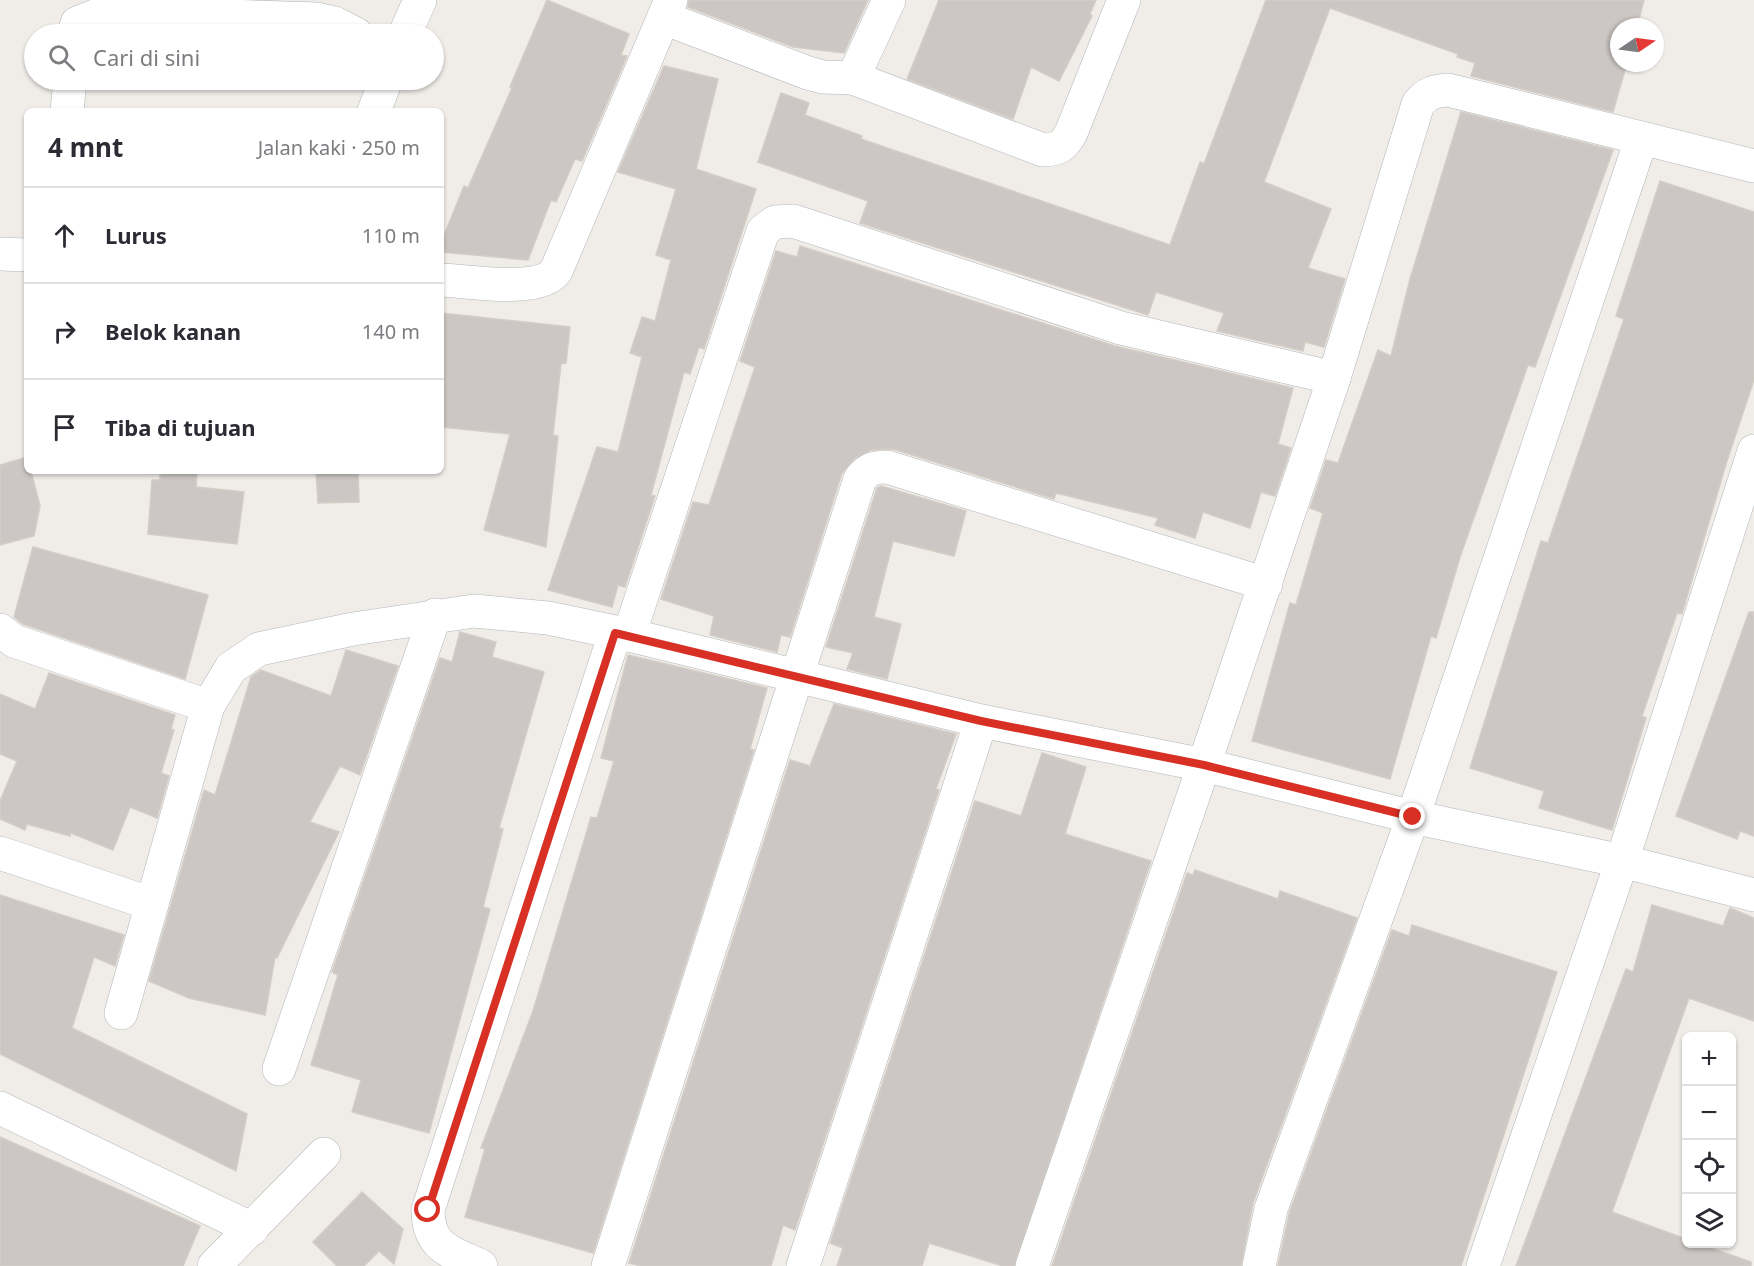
<!DOCTYPE html>
<html lang="id">
<meta charset="utf-8">
<style>
body{margin:0;font-family:"Noto Sans",sans-serif;background:#f7f7f7;color:#2b2b33}
.controls{position:absolute;right:18px;bottom:18px;display:grid;overflow:hidden;border-radius:9px;box-shadow:0 2px 4px #0004}
.controls button{width:54px;height:54px;display:grid;place-items:center;padding:0;border:0;border-bottom:2px solid #e1e1e2;background:#fff;color:#2b2b33;font:30px sans-serif}
.compass{position:absolute;left:1610px;top:18px;width:54px;height:54px;border-radius:50%;background:#fff;box-shadow:0 2px 4px #0004;rotate:77deg}
.stop{position:absolute;width:18px;height:18px;margin:-14px;border:4px solid #d93025;border-radius:50%;background:#fff}
.stop.end{background:#d93025;border-color:#fff;box-shadow:0 2px 6px #0008}
.list{margin:0;padding:0;list-style:none}
h2{display:flex;justify-content:space-between;align-items:center;height:78px;margin:0;padding:0 24px;font-size:26px}
h2 small{font-size:20px;font-weight:400;color:#7c7c81}
.list li{display:grid;grid-template-columns:39px 1fr auto;gap:18px;align-items:center;box-sizing:border-box;height:96px;padding:0 24px;border-top:2px solid #e1e1e2}
.list b{display:block;font-size:22px;white-space:nowrap}
.list em{font-size:20px;font-style:normal;color:#7c7c81}
.icon{flex:none;width:33px;height:33px;fill:none;stroke:currentColor;stroke-width:2;stroke-linecap:round;stroke-linejoin:round}
.map{position:relative;flex:none;width:1754px;height:1266px;overflow:hidden}
.search{position:absolute;background:#fff;box-shadow:0 2px 4px #0004;left:24px;top:24px;width:420px;height:66px;display:flex;align-items:center;gap:15px;box-sizing:border-box;padding:0 21px;border-radius:33px;color:#7c7c81;font-size:22px}
.panel{position:absolute;background:#fff;box-shadow:0 2px 4px #0004;left:24px;top:108px;width:420px;height:366px;border-radius:9px}
.map>svg:first-child{display:block}
.building{fill:#ccc7c4;stroke:#d4cdc6;stroke-width:1.5}
.lines{fill:none;stroke-linecap:round;stroke-linejoin:round}
.minor-casing{stroke:#b3b6b9;stroke-width:34}
.minor{stroke:#fff;stroke-width:33}
.route{stroke:#d93025;stroke-width:8}
</style>
<div class="map">
<svg width="1754" height="1266" viewBox="0 0 1754 1266">
<rect width="100%" height="100%" fill="#f0ece8"/>
<g class="building">
<path d="M547,0l82,34 -8,21 6,1 -45,105 -7,-2 -19,43 -5,-2 -23,60 -87,-8v-9l23,-57 4,2 44,-100 -2,-1z"/>
<path d="M689,0h179l-24,53 -51,-6 -105,-40z"/>
<path d="M939,0h157l-6,14 2,2 -33,65 -28,-14 -18,52 -106,-40z"/>
<path d="M1266,0h378l-7,27h-18v36h8l-14,49 -142,-36 4,-13 -18,-6 1,-3 -128,-46 -66,174 67,27 -23,59 37,11 -21,68 -19,-5 -2,9 -86,-20 7,-18 -68,-21 -8,23 -288,-92 8,-22 -110,-39 23,-69 28,10 -4,12 57,21 -1,3 309,106 30,-83 4,2z"/>
<path d="M664,66l54,13 -22,90 60,20 -52,160 -5,-2 -9,27 -6,-2 -33,123 4,1 -30,91 -7,-2 -6,22 -64,-17 49,-143 21,5 24,-95 -12,-4 12,-36 13,4 16,-61 -15,-5 20,-66 -58,-17z"/>
<path d="M1461,112l152,38 -78,217 -7,-2 -68,192 -24,81 -5,-2 -41,143 -138,-38 38,-138 6,2 27,-92 -13,-5 16,-48 12,3 40,-113 13,6 19,-77z"/>
<path d="M1660,181l94,31v168l-28,84 -44,150 -5,-1 -35,103 4,2 -34,112 -73,-22 5,-17 -74,-23 71,-227 7,2 76,-224 -8,-3z"/>
<path d="M800,246l315,100 178,42 -15,56 13,4 -16,48 -14,-4 -11,36 -47,-16 -8,26 -40,-13 3,-7 -102,-25 -2,6 -161,-50 -22,1 -16,8 -13,15 -52,164 -9,-2 -4,17 -67,-17 4,-19 -53,-17 32,-97 16,3 46,-138 -15,-6 36,-110 21,6z"/>
<path d="M441,313l129,14 -4,36 -5,1 -8,71 5,1 -12,111 -62,-17 26,-96 -69,-7z"/>
<path d="M27,457v14h4l9,35 -6,30 -34,9v-80z"/>
<path d="M160,471h37l-1,16 48,5 -7,52 -89,-10 4,-54h8z"/>
<path d="M316,471h42l1,31 -41,1z"/>
<path d="M881,486l85,25 -12,45 -61,-15 -19,76 27,7 -14,55 -40,-10 6,-16 -27,-6 51,-159z"/>
<path d="M33,547l175,48 -23,84 -162,-55 -9,-7z"/>
<path d="M1749,612h5v224l-14,-5 -3,8 -61,-23z"/>
<path d="M460,632l36,10 -4,15 52,15 -45,156 4,1 -20,78 7,2 -61,224 -77,-21 9,-32 -50,-15 27,-90 -6,-3 108,-314 12,4z"/>
<path d="M346,650l52,16 -38,109 -20,-9 -30,56 29,10 -62,126 -2,-1 -10,58 -76,-17 -40,-17 55,-191 11,5 36,-118 10,-7 70,26z"/>
<path d="M628,655l139,33 -17,61 4,1 -161,503 -128,-36 20,-68 -4,-1 52,-137 58,-194 6,1 17,-57 -13,-3z"/>
<path d="M49,673l126,42 -4,14 3,1 -13,43 8,3 -12,42 -27,-11 -17,43 -42,-17 -1,3 -43,-12 -2,6 -25,-11v-18l17,-40 -17,-7v-60l35,15z"/>
<path d="M834,704l122,30 -20,55 3,1 -144,440 -12,-5 -12,41h-130l-12,-3 161,-503 20,6z"/>
<path d="M1042,753l44,14 -21,67 86,27 -137,405h-11l-74,-23 -7,23h-85l6,-18 -13,-5 145,-442 46,15z"/>
<path d="M1195,870l83,29 2,-8 77,27 -104,285 -12,63h-189l135,-393 6,2z"/>
<path d="M0,895l124,40 -9,31 -21,-9 -22,71 175,86 -11,57 -236,-117z"/>
<path d="M1652,905l71,21 7,-18 24,10v103l-65,-23 -77,214 74,27v5h14l51,18v4h-235l110,-297 7,3z"/>
<path d="M1412,925l145,47 -96,294h-183l11,-52 103,-284 17,6z"/>
<path d="M0,1137l200,89 -17,40h-183z"/>
<path d="M362,1192l41,37 -9,35 -15,-13 -15,15h-27l-24,-24z"/>
</g>
<g class="lines">
<g class="minor-casing">
<g id="minor">
<path d="M664,18l144,55 15,4 30,1 36,-78"/>
<path d="M74,34l3,-11 28,-11 212,7 18,4 21,11"/>
<path d="M405,34l15,-34"/>
<path d="M853,78l190,72c15,0 21,-4 28,-17l53,-133"/>
<path d="M67,111l3,-31"/>
<path d="M374,111l12,-31"/>
<path d="M1754,166l-306,-76c-14,1 -21,3 -30,14l-84,274 -130,387 209,52 209,44 132,34"/>
<path d="M0,254l27,1"/>
<path d="M441,280c28,1 98,14 115,-9l115,-271"/>
<path d="M0,630l14,11 194,65"/>
<path d="M629,635l134,-404 12,-9 18,-1 328,107 213,50"/>
<path d="M0,853l152,51"/>
<path d="M121,1013l87,-307 23,-38 28,-19 94,-20 121,-18 74,7 81,17 352,86 223,44 -172,501"/>
<path d="M279,1069l156,-454"/>
<path d="M0,1108l252,121"/>
<path d="M214,1266l110,-112"/>
<path d="M481,1266c-30,-14 -53,-18 -53,-56l187,-577"/>
<path d="M608,1266l252,-787c8,-10 14,-12 27,-12l379,117"/>
<path d="M803,1266l178,-545"/>
<path d="M1259,1266l12,-57 142,-392 228,-677"/>
<path d="M1483,1266l139,-405 132,-410"/>
</g>
</g>
<use href="#minor" class="minor"/>
</g>
<g class="lines">
<path class="route" d="M428,1210l187,-577 366,88 223,44 209,52"/>
</g>
</svg>
<div class="controls">
<button>+</button>
<button>−</button>
<button><svg class="icon" aria-label="locate" viewBox="0 0 24 24"><circle cx="12" cy="12" r="6"/><path d="M12 2v4M12 18v4M2 12h4M18 12h4"/></svg></button>
<button><svg class="icon" aria-label="layers" viewBox="0 0 24 24"><path d="M12 4l9 5-9 5-9-5zM3 14l9 5 9-5"/></svg></button>
</div>
<svg class="compass" viewBox="-18 -18 36 36"><path d="M0-13l5 13h-10z" fill="#e53935"/><path d="M0 13l5-13h-10z" fill="#7c7c81"/></svg>
<div class="stop" style="left:428px;top:1210px"></div>
<div class="stop end" style="left:1413px;top:817px"></div>
<div class="search"><svg class="icon" aria-label="search" viewBox="0 0 24 24"><circle cx="10" cy="10" r="6"/><path d="M15 15l6 6"/></svg>Cari di sini</div>
<section class="panel">
<h2>4 mnt<small>Jalan kaki · 250 m</small></h2>
<ul class="list">
<li><svg class="icon" aria-label="ahead" viewBox="0 0 24 24"><path d="M12 20V5M6 11l6-6 6 6"/></svg><div><b>Lurus</b></div><em>110 m</em></li>
<li><svg class="icon" aria-label="right" viewBox="0 0 24 24"><path d="M7 20v-9h11M14 6l5 5-5 5"/></svg><div><b>Belok kanan</b></div><em>140 m</em></li>
<li><svg class="icon" aria-label="arrive" viewBox="0 0 24 24"><path d="M6 21V4h12l-3 4 3 4H6"/></svg><div><b>Tiba di tujuan</b></div></li>
</ul>
</section>
</div>
